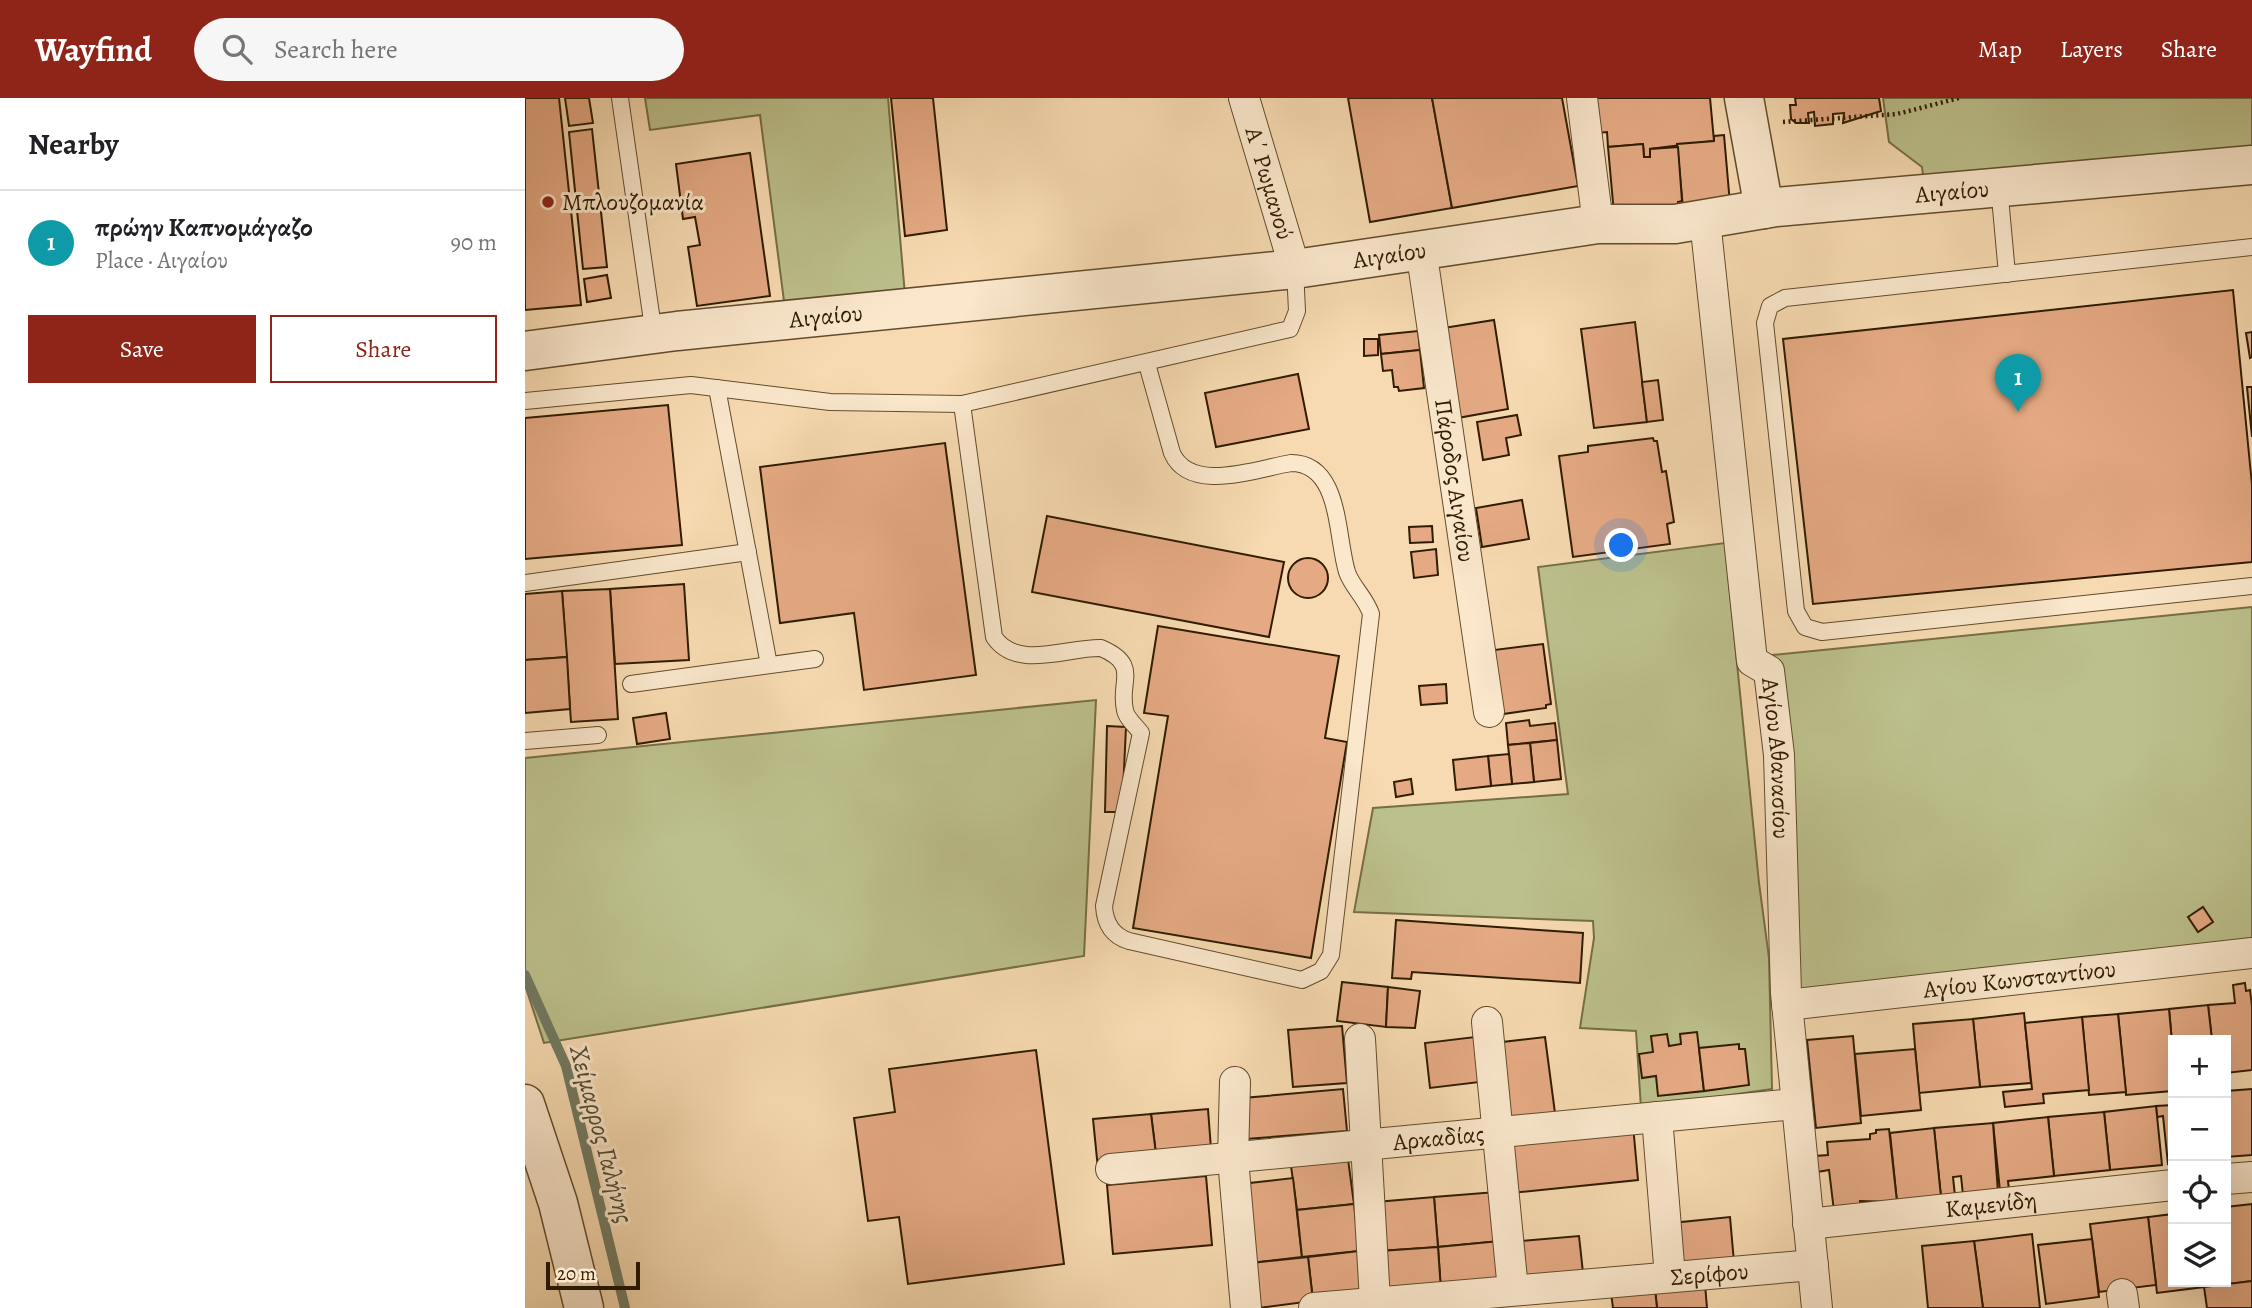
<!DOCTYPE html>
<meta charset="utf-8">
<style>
body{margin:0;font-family:Alegreya,serif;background:#f6f6f6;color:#202124}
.controls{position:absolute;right:21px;bottom:21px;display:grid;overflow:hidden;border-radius:0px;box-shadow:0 7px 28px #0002}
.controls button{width:63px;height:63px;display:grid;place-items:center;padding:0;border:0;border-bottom:2px solid #e0e0e0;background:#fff;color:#202124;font:35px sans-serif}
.scale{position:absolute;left:21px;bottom:18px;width:94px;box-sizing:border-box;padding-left:7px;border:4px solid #301c00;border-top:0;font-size:19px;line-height:24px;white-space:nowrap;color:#301c00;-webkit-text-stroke:5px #fae7cc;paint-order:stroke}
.you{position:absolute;left:1097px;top:448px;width:24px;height:24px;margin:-18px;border:5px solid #fff;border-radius:50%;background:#1a73e8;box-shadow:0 0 0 10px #1a73e833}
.badge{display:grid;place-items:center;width:46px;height:46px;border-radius:50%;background:#8f2418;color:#fff;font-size:23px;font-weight:700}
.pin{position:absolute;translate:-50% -58px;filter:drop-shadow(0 2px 4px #0008)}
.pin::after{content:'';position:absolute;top:37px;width:24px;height:21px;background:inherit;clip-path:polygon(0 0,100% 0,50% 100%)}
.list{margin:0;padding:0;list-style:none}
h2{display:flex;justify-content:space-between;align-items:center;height:91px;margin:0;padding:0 28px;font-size:30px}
h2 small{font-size:23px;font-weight:400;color:#757577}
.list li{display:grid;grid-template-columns:46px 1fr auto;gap:21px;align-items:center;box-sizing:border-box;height:105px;padding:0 28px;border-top:2px solid #e0e0e0}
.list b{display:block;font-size:26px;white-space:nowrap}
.list p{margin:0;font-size:23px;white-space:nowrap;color:#757577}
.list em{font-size:23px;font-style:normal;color:#757577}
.actions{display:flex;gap:14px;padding:21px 28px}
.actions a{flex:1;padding:16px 0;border:2px solid #8f2418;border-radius:0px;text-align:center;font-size:24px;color:#8f2418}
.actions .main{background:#8f2418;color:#fff}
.icon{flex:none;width:38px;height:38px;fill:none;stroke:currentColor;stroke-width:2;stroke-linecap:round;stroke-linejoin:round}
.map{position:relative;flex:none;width:1727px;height:1210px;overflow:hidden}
header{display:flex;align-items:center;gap:42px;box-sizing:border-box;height:98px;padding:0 35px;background:#8f2418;color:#fff}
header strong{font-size:33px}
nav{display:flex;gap:38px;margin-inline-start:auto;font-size:24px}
.search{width:490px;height:63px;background:#f6f6f6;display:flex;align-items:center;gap:18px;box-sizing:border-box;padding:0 24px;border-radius:38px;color:#757577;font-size:26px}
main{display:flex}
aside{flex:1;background:#fff}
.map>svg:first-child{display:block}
.green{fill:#bcc08c;stroke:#766e46;stroke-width:2}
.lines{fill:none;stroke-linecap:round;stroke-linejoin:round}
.stream{stroke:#727b64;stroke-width:10}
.building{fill:#e5aa84;stroke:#301c00;stroke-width:2}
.service-casing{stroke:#624c2c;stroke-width:18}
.minor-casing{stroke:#624c2c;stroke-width:32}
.tertiary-casing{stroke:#624c2c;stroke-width:41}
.path{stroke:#301c00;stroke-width:4.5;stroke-dasharray:2 3.5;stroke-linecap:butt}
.service{stroke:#fae7cc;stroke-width:16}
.minor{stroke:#fae7cc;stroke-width:30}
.tertiary{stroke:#fae7cc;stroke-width:38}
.poi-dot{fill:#8f2418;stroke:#fae7cc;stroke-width:2.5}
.labels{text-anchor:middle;stroke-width:6;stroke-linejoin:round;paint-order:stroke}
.street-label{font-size:24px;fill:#301c00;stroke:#fae7cc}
.poi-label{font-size:24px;fill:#301c00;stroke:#fae7cc;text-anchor:start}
.water-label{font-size:26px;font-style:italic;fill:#514c32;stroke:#fae7cc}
</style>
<header>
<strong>Wayfind</strong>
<div class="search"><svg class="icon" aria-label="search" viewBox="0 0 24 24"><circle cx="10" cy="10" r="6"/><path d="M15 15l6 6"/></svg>Search here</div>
<nav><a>Map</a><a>Layers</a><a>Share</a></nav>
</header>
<main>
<aside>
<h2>Nearby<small></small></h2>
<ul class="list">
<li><span class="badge" style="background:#0f9aa8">1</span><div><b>πρώην Καπνομάγαζο</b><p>Place · Αιγαίου</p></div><em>90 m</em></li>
</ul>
<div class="actions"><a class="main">Save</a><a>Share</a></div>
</aside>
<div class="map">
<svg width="1727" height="1210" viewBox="0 0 1727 1210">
<rect width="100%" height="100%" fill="#f7dab1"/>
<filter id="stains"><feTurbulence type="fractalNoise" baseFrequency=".00286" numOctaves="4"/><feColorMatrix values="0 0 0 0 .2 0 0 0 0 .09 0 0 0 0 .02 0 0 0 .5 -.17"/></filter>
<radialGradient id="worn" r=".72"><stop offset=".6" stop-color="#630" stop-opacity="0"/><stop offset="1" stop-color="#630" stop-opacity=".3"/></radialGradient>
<g class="green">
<path d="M120,0h243l17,197 -120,14 -25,-194 -110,15z"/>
<path d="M1358,0h369v53l-328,33 -2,-17 -33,-25z"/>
<path d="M1200,445l34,340 10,75 3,131 -131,19 -5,-77 -56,-3 14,-90 -1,-17 -239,-9 19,-104 195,-14 -30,-227z"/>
<path d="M1727,509v332l-453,52 -37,-335z"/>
<path d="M571,602l-12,256 -540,87 -19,-58v-227z"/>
</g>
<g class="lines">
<path class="stream" d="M0,877l41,91 59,242"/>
</g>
<g class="building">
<path d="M0,0h34l22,207 -56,5z"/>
<path d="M40,0h24l4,25 -24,3z"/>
<path d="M366,0h42l14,132 -42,6z"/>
<path d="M823,0h84l20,110 -82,14z"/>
<path d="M907,0h130l16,88 -126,22z"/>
<path d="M1070,0h115l4,43 -64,8v8h-6l-1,-13 -35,3 -1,-15 -9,1z"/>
<path d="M1270,0h84l2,13 -38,12 1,-10 -11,1v10l-18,2 -1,-14 -6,1 1,10h-13l-5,-4 -1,-14h6z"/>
<path d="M67,31l15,138 -24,2 -14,-137z"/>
<path d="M1199,37l6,69 -47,4 -6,-64 37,-3v-5z"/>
<path d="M1118,46l1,13h6v-8l28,-2 4,54 -4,1v4l-64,8 -6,-67z"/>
<path d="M225,55l20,143 -73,10 -9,-59 12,-2 -5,-28 -12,2 -7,-55z"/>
<path d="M82,177l4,23 -24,4 -3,-23z"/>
<path d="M1708,192l19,195v77l-439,42 -30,-265z"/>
<path d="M969,222l14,89 -56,10 -15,-90z"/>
<path d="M1110,224l12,100 -53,6 -13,-99z"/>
<path d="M893,233l2,19 -39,4 -2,-19z"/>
<path d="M1727,234v25l-2,1 -4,-25z"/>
<path d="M839,241h14v16l-14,1z"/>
<path d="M895,252l4,38 -25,3 -1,-4h-4l-2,-17 -9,1 -2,-17z"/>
<path d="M773,276l11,55 -93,18 -11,-54z"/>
<path d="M1133,282l5,40 -16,2 -5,-40z"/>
<path d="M1722,289h5v50z"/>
<path d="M143,307l14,140 -157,14v-141z"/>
<path d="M992,317l4,20 -15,3 3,17 -26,5 -6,-38z"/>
<path d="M1128,340l1,3h3l5,31 4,-1 8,51 -7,2 3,20 -97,13 -14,-101 29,-4v-6z"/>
<path d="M420,345l31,232 -112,15 -10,-77 -74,10 -20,-156z"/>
<path d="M997,402l7,39 -47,8 -6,-39z"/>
<path d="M522,418l237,46 -15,75 -237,-45z"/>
<path d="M907,428l1,16 -23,1 -1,-16z"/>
<path d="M911,451l2,26 -24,3 -3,-26z"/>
<circle cx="783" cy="480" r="20"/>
<path d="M159,486l5,76 -74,4 -5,-75z"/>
<path d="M85,491l8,130 -47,3 -9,-131z"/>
<path d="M37,493l5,66 -42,3v-66z"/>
<path d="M633,528l181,30 -14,82 22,4 -36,216 -178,-30 35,-212 -24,-3z"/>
<path d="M1018,546l8,60 -5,1v3l-43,6 -9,-64z"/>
<path d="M42,559l3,52 -45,4v-53z"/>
<path d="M921,586l1,19 -26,2 -2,-19z"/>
<path d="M141,615l4,26 -33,5 -4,-26z"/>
<path d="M1004,622l1,6 25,-3 2,17 -49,5 -2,-22z"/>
<path d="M582,628l19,1 -4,85h-17z"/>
<path d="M1032,642l4,39 -27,3 -4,-39z"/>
<path d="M1005,645l4,39 -22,2 -4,-39z"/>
<path d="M984,656l3,30 -21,2 -3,-30z"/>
<path d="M963,658l3,30 -35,4 -3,-30z"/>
<path d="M886,681l2,15 -17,3 -2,-15z"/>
<path d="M1678,809l10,15 -15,10 -10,-15z"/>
<path d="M871,822l187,13 -3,50 -168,-11 -1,7 -19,-1z"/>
<path d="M817,884l46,5 -2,40 -49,-6z"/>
<path d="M1720,885l1,8 4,-1 2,16v64l-26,3v-33h-14l-4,-35 27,-2 -2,-18z"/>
<path d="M863,889l32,4 -5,37 -29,-1z"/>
<path d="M1683,907l4,35h-39v13l-4,-44z"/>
<path d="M1644,911l4,44 -1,38 -46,4 -8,-81z"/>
<path d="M1499,915l7,70 -51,4 -7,-68z"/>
<path d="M1593,916l8,78 -37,3 -7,-78z"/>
<path d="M1557,919l7,73 -46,4 1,9 -39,4 -2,-15 29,-3 -7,-66z"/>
<path d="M1448,921l7,68 -61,6 -6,-69z"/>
<path d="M817,928l5,57 -54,4 -5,-57z"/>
<path d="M1172,934l7,59 -46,5 -2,-20 -14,2 -3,-24 14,-2 -2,-16 16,-2 2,12 12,-2 -1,-10z"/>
<path d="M1328,938l8,87 -45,5 -9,-88z"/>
<path d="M950,939l5,45 -50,6 -5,-45z"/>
<path d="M1020,939l10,76 -52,6 -9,-76z"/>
<path d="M1214,946v5h6l4,36 -45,6 -5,-43z"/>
<path d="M1390,951l6,61 -60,6 -6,-62z"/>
<path d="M511,952l28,214 -156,20 -9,-67 -31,4 -14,-103 41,-6 -6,-43z"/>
<path d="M818,991l4,42 -101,8 -3,-41z"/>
<path d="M1727,991v66l-26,2v-66z"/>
<path d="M1648,1007v58l-5,1 -5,-48 -6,1 -1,-11z"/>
<path d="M1631,1008l6,59 -52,5 -6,-58z"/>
<path d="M683,1011l3,40 -55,5 -5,-40z"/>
<path d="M1579,1014l6,58 -56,6 -6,-59z"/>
<path d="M626,1016l5,40 -58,15 -5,-50z"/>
<path d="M1523,1019l6,59 -46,5 1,9 -9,1 -7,-68z"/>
<path d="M1468,1025l5,69 -35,3 -2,-19 -8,1 2,19 -14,1 -7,-69z"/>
<path d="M1108,1027l5,55 -127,13 -6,-55z"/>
<path d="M1409,1030l7,69 -44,5 -7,-69z"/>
<path d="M1364,1031l8,73 -37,-1 1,7 -27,3 -5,-41 -12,2 -2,-16 13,-1 -1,-13 43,-3v-5l6,-1v-3z"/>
<path d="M823,1061l6,45 -57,6 -6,-44z"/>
<path d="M681,1078l6,69 -99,9 -6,-69z"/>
<path d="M768,1080l9,79 -51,6 -10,-79z"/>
<path d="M971,1094l4,49 -62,6 -4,-50z"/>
<path d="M909,1099l4,50 -58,4 -4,-49z"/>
<path d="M829,1106l5,47 -57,6 -5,-47z"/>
<path d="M1727,1106v77l-48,6v-5h22v-75z"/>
<path d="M1648,1116v68h31v5l-47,6 -9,-76z"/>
<path d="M1205,1119l4,45 -57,6 -5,-45z"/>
<path d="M1623,1119l8,68 -57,7 -9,-68z"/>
<path d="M1507,1136l8,74h-57l-9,-67z"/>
<path d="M1054,1138l5,46 -58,5 -5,-46z"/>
<path d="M1567,1141l7,58 -53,7 -8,-59z"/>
<path d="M975,1143l4,45 -63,5 -3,-44z"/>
<path d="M1449,1143l9,67h-55l-6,-62z"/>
<path d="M913,1149l3,44 -58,5 -3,-45z"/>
<path d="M834,1153l6,44 -52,6 -5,-44z"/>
<path d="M783,1159l5,44 -54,7 -8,-45z"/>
<path d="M1727,1183v27h-45l-3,-21z"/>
<path d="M1180,1186l2,24h-50l-2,-19z"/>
<path d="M1130,1191l2,19h-44l-2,-16z"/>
</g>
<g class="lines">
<g class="service-casing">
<g id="service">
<path d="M95,0l34,237"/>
<path d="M1474,88l8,88"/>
<path d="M1727,149l-467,51 -15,8 -5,17 31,288 9,16 17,5 430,-46"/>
<path d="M192,290l52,277"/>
<path d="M0,303l166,-16 139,17 132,2 328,-75 7,-18 -2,-42"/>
<path d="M437,306l32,233c23,34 73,10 107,11 40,17 17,34 24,62 1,8 12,17 16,23l-37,173c1,18 9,30 25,35l173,39 19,-9 10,-16 40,-341c-5,-16 -19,-27 -24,-42 -11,-36 -6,-109 -56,-109 -35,6 -101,31 -119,-10l-25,-89"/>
<path d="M0,485l223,-31"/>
<path d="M106,586l184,-25"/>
<path d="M0,643l73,-6"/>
</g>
</g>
<g class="minor-casing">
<g id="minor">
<path id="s1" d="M719,0l51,171"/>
<path d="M1057,0l16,126"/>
<path id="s2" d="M1180,122l47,441 17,10 10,84 7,238 31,315"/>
<path id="s3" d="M896,151l68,463"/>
<path id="s4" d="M1262,907l465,-52"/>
<path d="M962,924l26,268"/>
<path d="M835,941l15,262"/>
<path d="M710,984l-2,77 13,149"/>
<path d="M1132,1019l13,160"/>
<path id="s5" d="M586,1071l684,-65"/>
<path d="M1701,1081l26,-2"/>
<path id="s6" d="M1283,1126l365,-39"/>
<path d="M1597,1196l2,14"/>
<path id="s7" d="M789,1210l499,-43"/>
</g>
</g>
<g class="tertiary-casing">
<g id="tertiary">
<path d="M1219,0l20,111"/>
<path id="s8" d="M0,253l152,-20 618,-62 303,-45h77l101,-17 476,-42"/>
<path d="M0,1006l33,99 26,105"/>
</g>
</g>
<path class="path" d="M1258,24l114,-8 62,-16"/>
<use href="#service" class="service"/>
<use href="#minor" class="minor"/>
<use href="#tertiary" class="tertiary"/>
</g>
<circle class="poi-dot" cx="23" cy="104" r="7"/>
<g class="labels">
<g class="street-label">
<text dy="8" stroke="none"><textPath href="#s1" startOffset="89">Α΄ Ρωμανού</textPath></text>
<text dy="8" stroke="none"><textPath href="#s8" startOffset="1437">Αιγαίου</textPath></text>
<text dy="8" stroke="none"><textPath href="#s8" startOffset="870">Αιγαίου</textPath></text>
<text dy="8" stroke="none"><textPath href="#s8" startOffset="303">Αιγαίου</textPath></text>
<text dy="8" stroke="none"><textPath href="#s3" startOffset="234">Πάροδος Αιγαίου</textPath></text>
<text dy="8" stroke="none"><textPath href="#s2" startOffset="551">Αγίου Αθανασίου</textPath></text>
<text dy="8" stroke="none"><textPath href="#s4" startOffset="234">Αγίου Κωνσταντίνου</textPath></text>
<text dy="8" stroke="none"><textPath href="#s5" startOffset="329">Αρκαδίας</textPath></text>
<text dy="8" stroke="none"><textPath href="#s6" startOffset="184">Καμενίδη</textPath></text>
<text dy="8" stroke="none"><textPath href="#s7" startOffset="397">Σερίφου</textPath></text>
</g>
<g class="poi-label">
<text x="37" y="112">Μπλουζομανία</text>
</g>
<g class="water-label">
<text transform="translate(77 1036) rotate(75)" y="9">Χείμαρρος Γαλήνης</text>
</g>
</g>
<rect width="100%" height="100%" filter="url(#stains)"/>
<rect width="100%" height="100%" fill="url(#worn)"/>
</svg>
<div class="controls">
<button>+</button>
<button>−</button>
<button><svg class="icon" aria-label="locate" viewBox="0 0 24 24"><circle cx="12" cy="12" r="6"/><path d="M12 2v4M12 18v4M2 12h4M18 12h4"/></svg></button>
<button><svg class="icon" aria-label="layers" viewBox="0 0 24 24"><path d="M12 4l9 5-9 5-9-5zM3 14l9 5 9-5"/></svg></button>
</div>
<div class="scale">20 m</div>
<div class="you"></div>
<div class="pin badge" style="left:1493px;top:314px;background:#0f9aa8">1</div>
</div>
</main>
